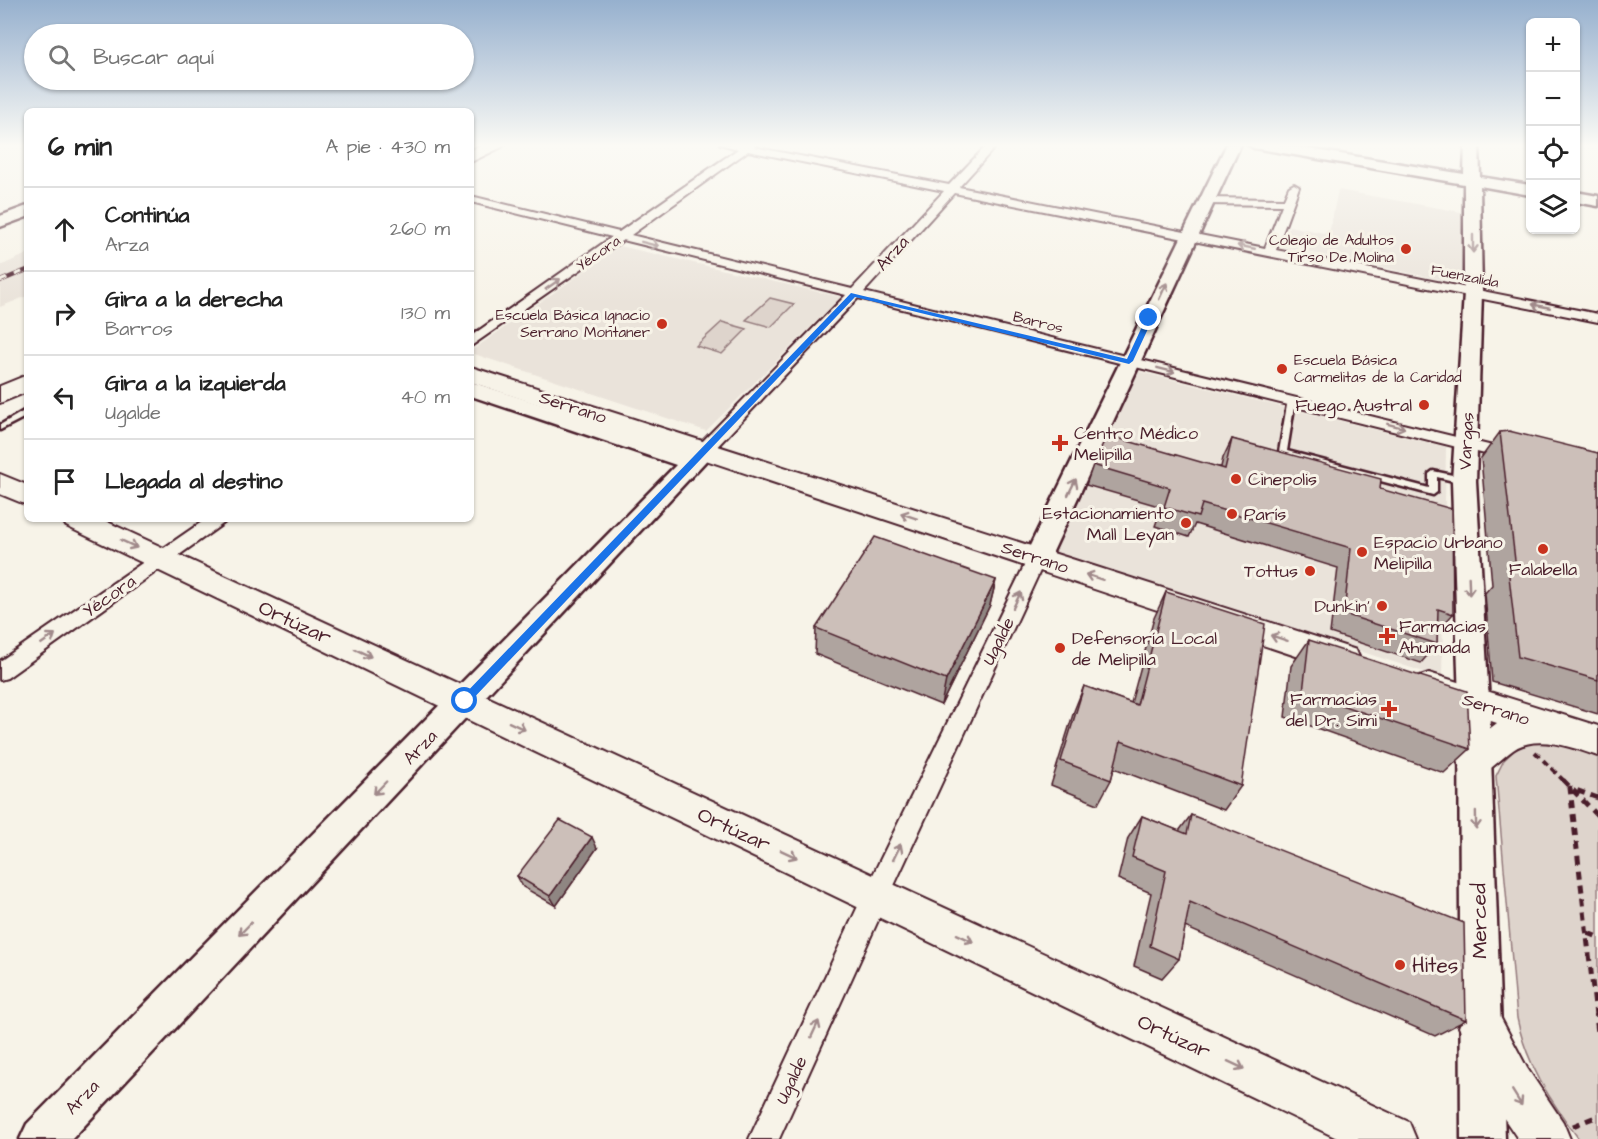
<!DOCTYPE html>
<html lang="es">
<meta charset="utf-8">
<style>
body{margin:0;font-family:"Architects Daughter",sans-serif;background:#f6f6f6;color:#222}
.controls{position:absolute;right:18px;top:18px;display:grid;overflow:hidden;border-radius:9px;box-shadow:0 2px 4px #0004}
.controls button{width:54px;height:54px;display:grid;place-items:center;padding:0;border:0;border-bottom:2px solid #e0e0e0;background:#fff;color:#222;font:30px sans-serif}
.stop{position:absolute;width:18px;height:18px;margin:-14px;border:4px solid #1a73e8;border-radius:50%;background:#fff}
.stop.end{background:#1a73e8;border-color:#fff;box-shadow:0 2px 6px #0008}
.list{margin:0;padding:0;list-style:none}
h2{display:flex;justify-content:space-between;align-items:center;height:78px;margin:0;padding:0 24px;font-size:26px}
h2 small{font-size:20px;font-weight:400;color:#767676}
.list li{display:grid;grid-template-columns:39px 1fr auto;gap:18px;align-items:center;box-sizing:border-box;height:84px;padding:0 24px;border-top:2px solid #e0e0e0}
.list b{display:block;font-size:22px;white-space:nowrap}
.list p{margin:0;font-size:20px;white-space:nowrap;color:#767676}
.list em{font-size:20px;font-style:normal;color:#767676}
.icon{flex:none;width:33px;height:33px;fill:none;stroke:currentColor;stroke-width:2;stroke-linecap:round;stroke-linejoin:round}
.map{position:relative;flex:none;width:1598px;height:1139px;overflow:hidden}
.search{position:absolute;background:#fff;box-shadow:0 2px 4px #0004;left:24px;top:24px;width:450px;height:66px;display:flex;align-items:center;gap:15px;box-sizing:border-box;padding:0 21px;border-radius:33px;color:#767676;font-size:22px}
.panel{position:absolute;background:#fff;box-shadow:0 2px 4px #0004;left:24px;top:108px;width:450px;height:414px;border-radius:9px}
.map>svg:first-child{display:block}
.built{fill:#eae3da}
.green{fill:#ded4cc;stroke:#947a7c;stroke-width:1.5}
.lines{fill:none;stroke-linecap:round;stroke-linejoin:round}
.lane-casing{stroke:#4a1f2b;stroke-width:5}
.street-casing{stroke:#4a1f2b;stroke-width:4}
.secondary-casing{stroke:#4a1f2b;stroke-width:5}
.primary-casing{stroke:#4a1f2b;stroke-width:4}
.path-far1{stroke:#4a1f2b;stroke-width:4;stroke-dasharray:7 4.5;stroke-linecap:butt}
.path{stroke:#4a1f2b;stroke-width:5;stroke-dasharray:8 6;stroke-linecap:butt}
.lane{fill:#f7f3e8;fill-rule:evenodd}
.street{fill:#f7f3e8;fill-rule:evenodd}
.secondary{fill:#f7f3e8;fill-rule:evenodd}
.primary{fill:#f7f3e8;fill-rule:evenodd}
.rail-casing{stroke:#4a1f2b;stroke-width:4.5}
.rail{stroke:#f7f3e8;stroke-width:3;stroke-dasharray:8;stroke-linecap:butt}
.wall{fill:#afa49f;stroke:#4a1f2b;stroke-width:1.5}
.shaded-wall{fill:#8f8682;stroke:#4a1f2b;stroke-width:1.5}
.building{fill:#ccbfb9;stroke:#4a1f2b;stroke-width:1.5}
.oneway{stroke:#a0898a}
.route{fill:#1a73e8}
.poi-dot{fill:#c8321e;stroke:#f7f3e8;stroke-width:2}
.labels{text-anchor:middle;stroke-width:6;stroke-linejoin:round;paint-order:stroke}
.far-poi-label{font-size:15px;fill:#4a1f2b;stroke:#f7f3e8;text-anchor:end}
.far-street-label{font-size:15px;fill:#4a1f2b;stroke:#f7f3e8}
.street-label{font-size:18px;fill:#4a1f2b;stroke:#f7f3e8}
.poi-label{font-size:18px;fill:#4a1f2b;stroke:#f7f3e8;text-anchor:start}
.near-street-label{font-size:21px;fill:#4a1f2b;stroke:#f7f3e8}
.near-poi-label{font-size:21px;fill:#4a1f2b;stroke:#f7f3e8;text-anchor:start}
</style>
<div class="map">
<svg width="1598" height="1139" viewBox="0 0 1598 1139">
<rect width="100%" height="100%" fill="#f7f3e8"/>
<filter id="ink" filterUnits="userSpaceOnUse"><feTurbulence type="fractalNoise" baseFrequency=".0167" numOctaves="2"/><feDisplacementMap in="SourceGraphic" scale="12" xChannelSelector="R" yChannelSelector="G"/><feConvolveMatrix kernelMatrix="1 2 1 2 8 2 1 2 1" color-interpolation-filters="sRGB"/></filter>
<g filter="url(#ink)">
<g class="built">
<path d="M1338,190l123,22 1,72 -179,-37 6,-21 40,8z"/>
<path d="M620,246l221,51 -135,134 -235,-78v-2z"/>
<path d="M27,254v42l-27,11v-41z"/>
<path d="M1137,371l309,76 -4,231 -387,-127z"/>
</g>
<g class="green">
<path d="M770,298l24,6 -23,23 -25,-7z"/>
<path d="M722,322l25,7 -25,25 -26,-8z"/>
<path d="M1527,739l42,5 29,10v385h-19c-28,-37 -53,-75 -62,-121l-21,-242 8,-16z"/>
</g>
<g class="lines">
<g class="lane-casing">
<g id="lane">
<path d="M1288,399h3l4,2 -8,50 142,37v-14l4,-3 29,6 4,3 -4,3 -25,-6v15l-4,3 -153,-41 -1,-2z"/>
<path d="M24,411h3v5l-27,14v-5z"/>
</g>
</g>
<g class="street-casing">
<g id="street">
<path d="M720,144h37l-3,3 195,38 39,-41h10l-39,43 306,61 17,-43 -76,-1 -5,-3 5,-3 78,1 5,-12 5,-3 5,3 -23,63 322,64v8l-644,-129 -90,99 645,158 8,5 -8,5 -651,-162 -147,155h-12l-2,-4 2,-4 147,-150 -223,-55 -152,106v-10l141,-99 -141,-35v-6l148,36 119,-83zM748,151l196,40 -92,98 -221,-54z"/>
<path d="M206,519h21l-3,4 -217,155 -7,2v-19z"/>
<path d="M1037,552l6,1 3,5 -161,347 -106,234h-30l118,-252 161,-329 3,-5z"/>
</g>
</g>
<g class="secondary-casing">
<g id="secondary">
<path d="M1227,144h14l-191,414 -4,7 -9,3 -9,-3 -4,-7z"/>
<path d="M1247,144h31l186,30 1,-30h14l1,33 50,8v10l-50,-9 2,107 -6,188 13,222 16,436h-44l-2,-436 -7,-222 12,-188v-109l-210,-36z"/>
<path d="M1576,192l22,4v10l-22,-4z"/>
<path d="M27,206v11l-27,10v-11z"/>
<path d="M471,382l217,70c9,-8 13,-11 25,-8l4,5 -645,690h-52l7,-15 649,-659 -205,-69z"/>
</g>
</g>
<g class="primary-casing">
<g id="primary">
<path d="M485,144h19l-2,3 -31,15v-12z"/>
<path d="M471,367l873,279 12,4 4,9 -4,9 -12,4 -873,-290z"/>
<path d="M27,375v17l-27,11v-17z"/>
<path d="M0,474l27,11v20l-27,-11z"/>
<path d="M62,519h39l1308,603 7,17h-77l-1273,-613z"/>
<path d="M1429,673l169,53v30c-24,-8 -62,-23 -85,-6 -14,10 -22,21 -38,27l-13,-5 -5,-11 5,-11 35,-27 -80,-26 -5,-10 5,-10z"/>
<path d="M1481,1005l16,6 30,57 36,54 7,17h-52l-25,-37 -34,-75 6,-16z"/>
</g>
</g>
<path class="path-far1" d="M1535,752l29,29"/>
<g class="path">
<path d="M1563,780l35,36"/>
<path d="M1598,798l-28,-10 28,245"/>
<path d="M1588,933l10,4"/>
<path d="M1573,1126l25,-10"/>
</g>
<use href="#lane" class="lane"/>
<use href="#street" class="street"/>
<use href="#secondary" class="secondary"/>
<use href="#primary" class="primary"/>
<g class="rail-casing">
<path id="rail" d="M0,281l27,-11"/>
</g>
<use href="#rail" class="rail"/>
</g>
<g class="wall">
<path d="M1500,432l98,21v261l-106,-32 -7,-89 7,-8 -11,-127z"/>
<path d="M1232,439l148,50 73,125 -16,18v12l-16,19 -91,-30 8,-65 -143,-44 -6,13 -34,-11 7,-19 -76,-22 7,-20 128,2 2,-9z"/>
<path d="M996,580l-6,25 -49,100 -126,-51 1,-26z"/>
<path d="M1166,592l75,194 -17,24 -110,-42 -3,12 -13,24 -47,-19 23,-74 10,-25 47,17 23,-85z"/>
<path d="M1309,640l161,109 -26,24 -159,-56 6,-51z"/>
<path d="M1191,815l275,205 -31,16 -250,-109 -6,32 -17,19 -28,-12 17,-73 -33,-14 10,-41 14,-22 37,15z"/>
<path d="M597,848l-41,58 -33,-19 -6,-11z"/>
</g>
<g class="shaded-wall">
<path d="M996,580l-6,25 -49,100 5,-25z"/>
<path d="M592,837l5,11 -41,58 -6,-10z"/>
</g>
<g class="building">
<path d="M1509,431l89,22v227l-80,-23 -10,-90 8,2 -16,-137z"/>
<path d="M1107,435l118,34 7,-30 149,40 -1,10 72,20 1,105 -15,-5 -1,35 -93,-30 7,-66 -149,-44 -4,13 -34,-10 6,-19 -77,-23z"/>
<path d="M875,537l121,43 -50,100 -130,-52z"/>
<path d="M1166,592l99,32 -24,162 -120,-45 -10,39 -50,-19 23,-75 53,19z"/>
<path d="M1309,640l158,51 3,58 -167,-57z"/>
<path d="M1191,815l273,108 2,97 -276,-118 -11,57 -29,-13 16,-75 -34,-14 10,-41 45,18z"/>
<path d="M560,820l32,17 -42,59 -33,-20z"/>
</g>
<defs><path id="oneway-shaft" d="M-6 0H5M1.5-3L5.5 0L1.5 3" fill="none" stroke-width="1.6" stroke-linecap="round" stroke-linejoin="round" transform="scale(1.5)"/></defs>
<g class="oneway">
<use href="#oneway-shaft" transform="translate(650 244) rotate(14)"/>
<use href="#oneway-shaft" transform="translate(1473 244) rotate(90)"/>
<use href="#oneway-shaft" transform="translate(1246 247) rotate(-169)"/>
<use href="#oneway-shaft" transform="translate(553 284) rotate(-35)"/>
<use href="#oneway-shaft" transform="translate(1163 291) rotate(-65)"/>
<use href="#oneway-shaft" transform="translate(1541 306) rotate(-169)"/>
<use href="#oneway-shaft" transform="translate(1166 370) rotate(14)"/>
<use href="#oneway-shaft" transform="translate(1396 426) rotate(14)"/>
<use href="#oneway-shaft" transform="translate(1072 487) rotate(-64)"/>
<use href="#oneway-shaft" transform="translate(909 516) rotate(-162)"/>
<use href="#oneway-shaft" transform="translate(129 544) rotate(25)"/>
<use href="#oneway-shaft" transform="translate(1094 577) rotate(-162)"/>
<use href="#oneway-shaft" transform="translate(1469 586) rotate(88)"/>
<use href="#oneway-shaft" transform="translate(1017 600) rotate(-64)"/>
<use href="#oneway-shaft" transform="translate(1279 638) rotate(-162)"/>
<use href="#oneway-shaft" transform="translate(48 639) rotate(-35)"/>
<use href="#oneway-shaft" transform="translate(363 653) rotate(25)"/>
<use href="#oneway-shaft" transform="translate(517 726) rotate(25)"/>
<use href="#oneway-shaft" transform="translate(380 788) rotate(134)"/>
<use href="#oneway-shaft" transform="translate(1476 820) rotate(89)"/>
<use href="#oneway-shaft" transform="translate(897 852) rotate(-64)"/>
<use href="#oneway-shaft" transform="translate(789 854) rotate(25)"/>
<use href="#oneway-shaft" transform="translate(245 929) rotate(134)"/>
<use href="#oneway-shaft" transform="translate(965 938) rotate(25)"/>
<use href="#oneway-shaft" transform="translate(815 1029) rotate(-65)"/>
<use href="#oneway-shaft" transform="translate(1236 1065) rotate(25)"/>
<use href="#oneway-shaft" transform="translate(1517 1098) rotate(58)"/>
</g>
</g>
<linearGradient id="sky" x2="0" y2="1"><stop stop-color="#96b0ce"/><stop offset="0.48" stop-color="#fbfaf5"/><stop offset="1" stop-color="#fbfaf5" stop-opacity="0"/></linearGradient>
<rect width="1598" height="303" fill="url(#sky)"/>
<path class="route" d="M851,293l276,66 19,-41 3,-2 4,2 -20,43 -4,3 -274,-67 -387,407h-7v-6z"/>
<g class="poi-dot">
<circle cx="1406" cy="249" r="6"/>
<circle cx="662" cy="324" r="6"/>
<circle cx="1282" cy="369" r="6"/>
<circle cx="1424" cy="405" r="6"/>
<path d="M1057 434h6v6h6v6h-6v6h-6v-6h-6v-6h6z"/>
<circle cx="1236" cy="479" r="6"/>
<circle cx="1232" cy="514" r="6"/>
<circle cx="1186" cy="523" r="6"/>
<circle cx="1543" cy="549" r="6"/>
<circle cx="1362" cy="552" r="6"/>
<circle cx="1310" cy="571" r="6"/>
<circle cx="1382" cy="606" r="6"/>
<path d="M1384 627h6v6h6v6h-6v6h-6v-6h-6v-6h6z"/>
<circle cx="1060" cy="648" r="6"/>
<path d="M1386 700h6v6h6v6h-6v6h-6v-6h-6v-6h6z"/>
<circle cx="1400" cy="965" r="6"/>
</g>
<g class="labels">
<g class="far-poi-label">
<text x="1394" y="245">Colegio de Adultos<tspan x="1394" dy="17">Tirso De Molina</tspan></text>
<text x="650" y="320">Escuela Básica Ignacio<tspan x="650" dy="17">Serrano Montaner</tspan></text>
<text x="1294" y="365" text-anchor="start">Escuela Básica<tspan x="1294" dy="17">Carmelitas de la Caridad</tspan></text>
</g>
<g class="far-street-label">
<text transform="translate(598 253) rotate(-35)" y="5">Yécora</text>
<text transform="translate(1465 276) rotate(11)" y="5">Fuenzalida</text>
<text transform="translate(1038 322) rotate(14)" y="5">Barros</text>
</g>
<g class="street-label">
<text transform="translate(892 253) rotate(-48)" y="6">Arza</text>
<text transform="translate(573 407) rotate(18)" y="6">Serrano</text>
<text transform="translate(1466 441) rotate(-87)" y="6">Vargas</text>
<text transform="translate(1035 557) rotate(18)" y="6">Serrano</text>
<text transform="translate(109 596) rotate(-35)" y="6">Yécora</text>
<text transform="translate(998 641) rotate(-64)" y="6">Ugalde</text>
<text transform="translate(1496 709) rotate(18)" y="6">Serrano</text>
<text transform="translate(420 747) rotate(-46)" y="6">Arza</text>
<text transform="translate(791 1080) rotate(-65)" y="6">Ugalde</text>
<text transform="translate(82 1097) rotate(-46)" y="6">Arza</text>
</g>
<g class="poi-label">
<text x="1412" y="411" text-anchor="end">Fuego Austral</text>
<text x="1074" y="439">Centro Médico<tspan x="1074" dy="21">Melipilla</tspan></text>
<text x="1248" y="485">Cinepolis</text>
<text x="1174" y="519" text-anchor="end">Estacionamiento<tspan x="1174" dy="21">Mall Leyan</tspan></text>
<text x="1244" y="520">París</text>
<text x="1374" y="548">Espacio Urbano<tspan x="1374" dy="21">Melipilla</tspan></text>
<text x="1543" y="575" text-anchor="middle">Falabella</text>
<text x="1298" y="577" text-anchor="end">Tottus</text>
<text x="1370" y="612" text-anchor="end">Dunkin'</text>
<text x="1399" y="632">Farmacias<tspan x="1399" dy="21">Ahumada</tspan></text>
<text x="1072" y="644">Defensoría Local<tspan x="1072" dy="21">de Melipilla</tspan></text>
<text x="1377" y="705" text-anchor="end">Farmacias<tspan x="1377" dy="21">del Dr. Simi</tspan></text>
</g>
<g class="near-street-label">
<text transform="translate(295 622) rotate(25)" y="7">Ortúzar</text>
<text transform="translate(734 829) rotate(25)" y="7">Ortúzar</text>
<text transform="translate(1479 921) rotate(-91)" y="7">Merced</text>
<text transform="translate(1174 1036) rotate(25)" y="7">Ortúzar</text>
</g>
<g class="near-poi-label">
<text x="1412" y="972">Hites</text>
</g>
</g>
</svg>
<div class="controls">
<button>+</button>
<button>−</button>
<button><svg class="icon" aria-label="locate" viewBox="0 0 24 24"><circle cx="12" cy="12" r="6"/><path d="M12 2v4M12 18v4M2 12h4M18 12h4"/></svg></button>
<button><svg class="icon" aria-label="layers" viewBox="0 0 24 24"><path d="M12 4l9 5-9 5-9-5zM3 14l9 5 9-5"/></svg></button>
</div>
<div class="stop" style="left:465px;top:701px"></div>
<div class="stop end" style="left:1149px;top:318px"></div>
<div class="search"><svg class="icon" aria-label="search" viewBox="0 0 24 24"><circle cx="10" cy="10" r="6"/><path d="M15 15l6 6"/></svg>Buscar aquí</div>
<section class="panel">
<h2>6 min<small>A pie · 430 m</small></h2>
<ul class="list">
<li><svg class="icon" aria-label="ahead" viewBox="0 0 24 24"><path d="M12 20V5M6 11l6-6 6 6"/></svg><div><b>Continúa</b><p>Arza</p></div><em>260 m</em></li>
<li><svg class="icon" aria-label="right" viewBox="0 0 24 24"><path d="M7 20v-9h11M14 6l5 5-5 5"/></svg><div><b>Gira a la derecha</b><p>Barros</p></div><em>130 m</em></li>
<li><svg class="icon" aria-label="left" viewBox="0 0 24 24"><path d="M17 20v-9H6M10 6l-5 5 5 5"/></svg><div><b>Gira a la izquierda</b><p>Ugalde</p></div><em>40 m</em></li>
<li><svg class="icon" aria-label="arrive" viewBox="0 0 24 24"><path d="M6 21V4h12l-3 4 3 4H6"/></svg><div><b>Llegada al destino</b></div></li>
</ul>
</section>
</div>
